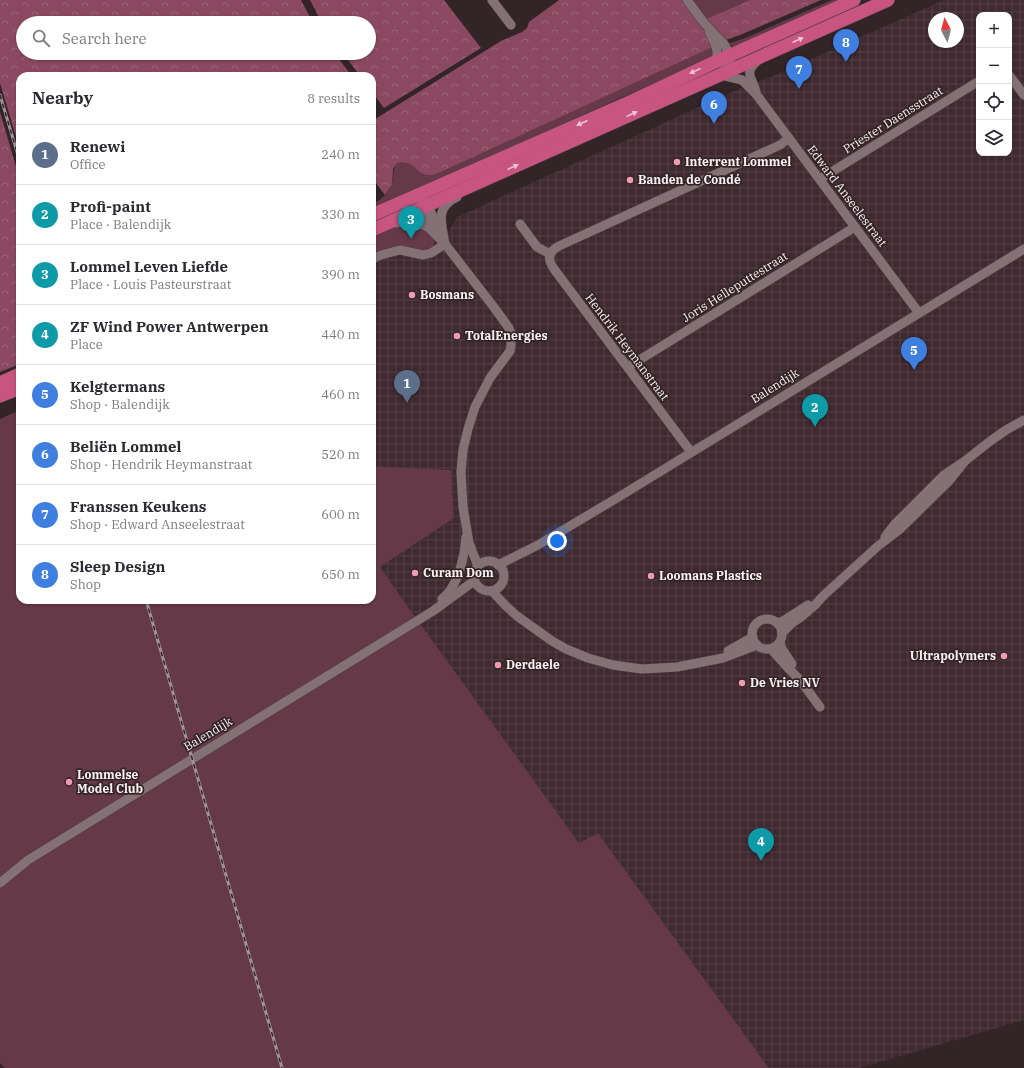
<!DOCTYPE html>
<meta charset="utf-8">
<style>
body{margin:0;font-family:"IBM Plex Serif",serif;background:#f2f2f3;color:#2b2b33}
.controls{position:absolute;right:12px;top:12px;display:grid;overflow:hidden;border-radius:8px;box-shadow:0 1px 3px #0004}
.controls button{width:36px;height:36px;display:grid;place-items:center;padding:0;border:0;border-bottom:1px solid #e1e1e2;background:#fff;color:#2b2b33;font:20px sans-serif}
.compass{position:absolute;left:928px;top:12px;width:36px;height:36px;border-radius:50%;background:#fff;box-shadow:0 1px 3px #0004;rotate:353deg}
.you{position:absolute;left:557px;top:541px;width:14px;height:14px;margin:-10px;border:3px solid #fff;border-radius:50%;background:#1a73e8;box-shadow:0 0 0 6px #1a73e833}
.badge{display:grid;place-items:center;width:26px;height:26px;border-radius:50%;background:#845d6e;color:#fff;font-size:13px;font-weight:700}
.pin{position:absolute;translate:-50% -33px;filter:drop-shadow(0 1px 2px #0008)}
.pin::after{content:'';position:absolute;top:21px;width:14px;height:12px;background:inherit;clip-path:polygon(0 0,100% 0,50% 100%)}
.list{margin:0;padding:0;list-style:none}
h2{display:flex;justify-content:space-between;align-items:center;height:52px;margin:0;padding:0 16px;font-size:17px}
h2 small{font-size:13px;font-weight:400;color:#7c7c81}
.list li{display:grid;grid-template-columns:26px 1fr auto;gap:12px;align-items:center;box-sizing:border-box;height:60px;padding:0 16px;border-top:1px solid #e1e1e2}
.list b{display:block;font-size:15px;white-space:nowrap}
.list p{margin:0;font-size:13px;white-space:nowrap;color:#7c7c81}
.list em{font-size:13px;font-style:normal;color:#7c7c81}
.icon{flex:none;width:22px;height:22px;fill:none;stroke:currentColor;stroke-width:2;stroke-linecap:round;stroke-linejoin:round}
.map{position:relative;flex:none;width:1024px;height:1068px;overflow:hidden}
.search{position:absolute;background:#fff;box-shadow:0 1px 3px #0004;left:16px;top:16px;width:360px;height:44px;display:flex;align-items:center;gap:10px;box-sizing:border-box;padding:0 14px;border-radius:22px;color:#7c7c81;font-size:15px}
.panel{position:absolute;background:#fff;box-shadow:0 1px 3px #0004;left:16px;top:72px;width:360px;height:532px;border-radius:12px}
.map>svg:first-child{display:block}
.industrial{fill:url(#industrial-grid);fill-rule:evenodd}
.green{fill:#653948}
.forest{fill:url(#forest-crowns)}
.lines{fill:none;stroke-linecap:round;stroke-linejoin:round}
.minor-casing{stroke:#4c3f43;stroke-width:10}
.highway-casing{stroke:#4c3f43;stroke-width:14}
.minor{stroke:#837176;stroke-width:9}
.highway{stroke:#c85480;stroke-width:13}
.rail-casing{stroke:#a09397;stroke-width:3}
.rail{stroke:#332428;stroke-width:1.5;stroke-dasharray:4.5;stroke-linecap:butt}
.oneway{fill:#ecc1d0}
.poi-dot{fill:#f09ab6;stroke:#332428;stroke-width:1.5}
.labels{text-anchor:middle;stroke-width:3.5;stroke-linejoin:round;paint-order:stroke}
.street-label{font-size:12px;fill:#fbf0f3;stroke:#332428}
.poi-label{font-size:12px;font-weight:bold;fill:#fbf0f3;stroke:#332428;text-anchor:start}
</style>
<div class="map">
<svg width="1024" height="1068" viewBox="0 0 1024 1068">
<defs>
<pattern id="industrial-grid" width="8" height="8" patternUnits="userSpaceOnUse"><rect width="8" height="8" fill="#402a31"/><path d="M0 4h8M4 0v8" fill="none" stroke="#533f45"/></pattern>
<pattern id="forest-crowns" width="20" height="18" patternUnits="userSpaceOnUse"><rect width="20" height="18" fill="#8a4960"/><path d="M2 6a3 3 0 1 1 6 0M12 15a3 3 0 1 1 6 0" fill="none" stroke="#9b6477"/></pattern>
</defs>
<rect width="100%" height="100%" fill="#332428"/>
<path class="industrial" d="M944,0h80v1020l-165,48h-90l-171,-235 -19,11 -168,-233 -31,-44 74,-49 -3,-48 -79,-4v-203l29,-10h36l20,-36 284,-129 30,-11zM979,15h30v138h-30zM934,18h24v24h-24z"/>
<g class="green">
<path d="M691,0h59l-44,19z"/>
<path d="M832,0h12l-102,46h-9l-6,-2 18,-6z"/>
<path d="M713,47l1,5 -2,5 -340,153v-6c8,-3 17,-11 20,-20 3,-9 -1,-12 5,-21 20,-4 18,14 35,12 3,-1 6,-2 9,-3z"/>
<path d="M410,225c11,3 35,11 20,25l-58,6v-19l24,-11z"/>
<path d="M20,410v190h352v-134l79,4 3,48 -74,49 31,44 168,232 19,-10 171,235h-764l-5,-5v-644z"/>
</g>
<g class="forest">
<path d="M0,0h301l12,23h-290v30h311l18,23h-332v74l-20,-67z"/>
<path d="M310,0h134l37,48 -97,60 -12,-16v-16h-12l-17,-23h26v-30h-47z"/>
<path d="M559,0h124l16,21 14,26 -272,125c-3,1 -6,2 -9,3 -17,2 -15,-16 -35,-12l-4,6 -1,16 -7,10 -13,-17v-57l129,-80 21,-9 5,-4 2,-6z"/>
<path d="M750,0h71l-81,35 -17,6 -17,-22z"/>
<path d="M0,112l20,68v184l-20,8z"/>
</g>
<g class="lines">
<g class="minor-casing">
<g id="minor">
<path d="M492,0l19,25"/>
<path d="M687,0l18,24 19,20 6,11v6l-9,14 21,5 14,14 163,219"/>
<path d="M709,31c4,10 12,20 6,31"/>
<path d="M1009,75l15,20"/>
<path d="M756,92c-4,-16 -13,-18 2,-32"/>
<path d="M820,179l159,-98"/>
<path d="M424,202l6,8 10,22"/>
<path d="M422,203l2,12 7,15 14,14 48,62 16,22 2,6v11l-1,6 -20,27 -15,29 -7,22 -5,21 -2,22 2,35 6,36 9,23"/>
<path d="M396,223c14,-3 23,-1 35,6"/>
<path d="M520,224l17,23 13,7"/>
<path d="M445,244c-3,-19 -11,-37 12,-47"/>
<path d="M372,259l9,-4 19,-5 23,5 8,-2 14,-9"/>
<path d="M628,367l227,-140"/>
<path d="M691,452l-137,-183c-7,-10 -6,-17 5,-23l221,-101 9,-7"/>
<path d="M885,537l9,-12 50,-50 21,-14 24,-19 17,-12 18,-10"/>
<circle cx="489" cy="576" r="15"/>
<path d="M498,565l40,-20 79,-47 407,-249"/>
<path d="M492,591l14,15 11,10 35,25 14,8 22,9 25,7 29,4 35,-2 46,-9 34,-13"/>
<path d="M442,599c3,-3 7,-6 9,-10 9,-14 14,-35 15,-52"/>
<circle cx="767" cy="634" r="15"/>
<path d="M777,623l6,-2 25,-16"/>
<path d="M782,633l10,-10 9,-6 14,-12 8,-9 55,-50 21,-16 50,-49 16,-20"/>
<path d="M780,643l2,6 10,15"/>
<path d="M771,649l17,19 12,12 20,27"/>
<path d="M728,651l25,-14"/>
<path d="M0,883l28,-23 405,-249 41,-30"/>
</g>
</g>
<g class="highway-casing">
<g id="highway">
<path d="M372,215l258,-113 85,-40 139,-62"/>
<path d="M372,230l516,-230"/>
<path d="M0,383l20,-9"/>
<path d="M0,396l20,-8"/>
</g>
</g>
<use href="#minor" class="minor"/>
<use href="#highway" class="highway"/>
<g class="rail-casing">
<g id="rail">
<path d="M0,95l20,67"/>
<path d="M146,600l136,468"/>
</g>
</g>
<use href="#rail" class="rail"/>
</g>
<defs><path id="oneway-solid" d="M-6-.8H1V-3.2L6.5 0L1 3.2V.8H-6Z"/></defs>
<g class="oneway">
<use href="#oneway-solid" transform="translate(798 40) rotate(-24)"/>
<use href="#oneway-solid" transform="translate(695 71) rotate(155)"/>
<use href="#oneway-solid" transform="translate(632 114) rotate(-24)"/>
<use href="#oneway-solid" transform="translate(582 123) rotate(156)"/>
<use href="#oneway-solid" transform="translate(513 167) rotate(-24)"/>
</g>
<g class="poi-dot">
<circle cx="677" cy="162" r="4"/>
<circle cx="630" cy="180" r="4"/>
<circle cx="412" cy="295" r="4"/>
<circle cx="457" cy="336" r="4"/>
<circle cx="415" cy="573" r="4"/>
<circle cx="651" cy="576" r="4"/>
<circle cx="1004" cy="656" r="4"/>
<circle cx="498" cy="665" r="4"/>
<circle cx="742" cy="683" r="4"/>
<circle cx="69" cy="782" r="4"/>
</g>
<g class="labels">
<g class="street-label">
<text transform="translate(893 120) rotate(-32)" y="4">Priester Daensstraat</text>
<text transform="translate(847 196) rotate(53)" y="4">Edward Anseelestraat</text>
<text transform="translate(735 287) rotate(-32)" y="4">Joris Helleputtestraat</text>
<text transform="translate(627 347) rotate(53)" y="4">Hendrik Heymanstraat</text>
<text transform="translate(775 386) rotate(-32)" y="4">Balendijk</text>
<text transform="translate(208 734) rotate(-31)" y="4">Balendijk</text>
</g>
<g class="poi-label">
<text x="685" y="166">Interrent Lommel</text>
<text x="638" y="184">Banden de Condé</text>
<text x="420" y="299">Bosmans</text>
<text x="465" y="340">TotalEnergies</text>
<text x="423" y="577">Curam Dom</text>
<text x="659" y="580">Loomans Plastics</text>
<text x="996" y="660" text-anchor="end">Ultrapolymers</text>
<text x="506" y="669">Derdaele</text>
<text x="750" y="687">De Vries NV</text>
<text x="77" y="779">Lommelse<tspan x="77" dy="14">Model Club</tspan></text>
</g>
</g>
</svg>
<div class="controls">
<button>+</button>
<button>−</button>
<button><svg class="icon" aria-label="locate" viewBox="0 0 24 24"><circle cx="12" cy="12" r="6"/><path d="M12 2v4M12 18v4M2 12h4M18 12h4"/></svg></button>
<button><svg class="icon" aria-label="layers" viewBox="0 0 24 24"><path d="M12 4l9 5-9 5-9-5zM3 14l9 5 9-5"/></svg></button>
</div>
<svg class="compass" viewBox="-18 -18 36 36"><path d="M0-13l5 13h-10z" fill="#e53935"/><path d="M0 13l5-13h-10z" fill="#7c7c81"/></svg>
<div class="you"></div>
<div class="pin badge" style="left:407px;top:403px;background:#5c6f8a">1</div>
<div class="pin badge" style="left:815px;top:427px;background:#0f9aa8">2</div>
<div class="pin badge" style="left:411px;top:239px;background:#0f9aa8">3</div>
<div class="pin badge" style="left:761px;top:861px;background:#0f9aa8">4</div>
<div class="pin badge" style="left:914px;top:370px;background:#3f7fe0">5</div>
<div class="pin badge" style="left:714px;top:124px;background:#3f7fe0">6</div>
<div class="pin badge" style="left:799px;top:89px;background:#3f7fe0">7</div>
<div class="pin badge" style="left:846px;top:62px;background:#3f7fe0">8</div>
<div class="search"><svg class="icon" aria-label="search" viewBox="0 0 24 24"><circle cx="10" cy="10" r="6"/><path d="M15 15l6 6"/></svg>Search here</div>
<section class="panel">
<h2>Nearby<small>8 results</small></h2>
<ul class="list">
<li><span class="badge" style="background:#5c6f8a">1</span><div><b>Renewi</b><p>Office</p></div><em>240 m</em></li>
<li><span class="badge" style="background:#0f9aa8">2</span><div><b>Profi-paint</b><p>Place · Balendijk</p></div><em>330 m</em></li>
<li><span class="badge" style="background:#0f9aa8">3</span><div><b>Lommel Leven Liefde</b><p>Place · Louis Pasteurstraat</p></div><em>390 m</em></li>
<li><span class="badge" style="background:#0f9aa8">4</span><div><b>ZF Wind Power Antwerpen</b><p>Place</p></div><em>440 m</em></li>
<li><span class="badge" style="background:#3f7fe0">5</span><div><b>Kelgtermans</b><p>Shop · Balendijk</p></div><em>460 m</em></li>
<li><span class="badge" style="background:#3f7fe0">6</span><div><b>Beliën Lommel</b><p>Shop · Hendrik Heymanstraat</p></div><em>520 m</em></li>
<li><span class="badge" style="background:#3f7fe0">7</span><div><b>Franssen Keukens</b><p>Shop · Edward Anseelestraat</p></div><em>600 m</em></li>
<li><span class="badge" style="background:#3f7fe0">8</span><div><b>Sleep Design</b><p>Shop</p></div><em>650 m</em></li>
</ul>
</section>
</div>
